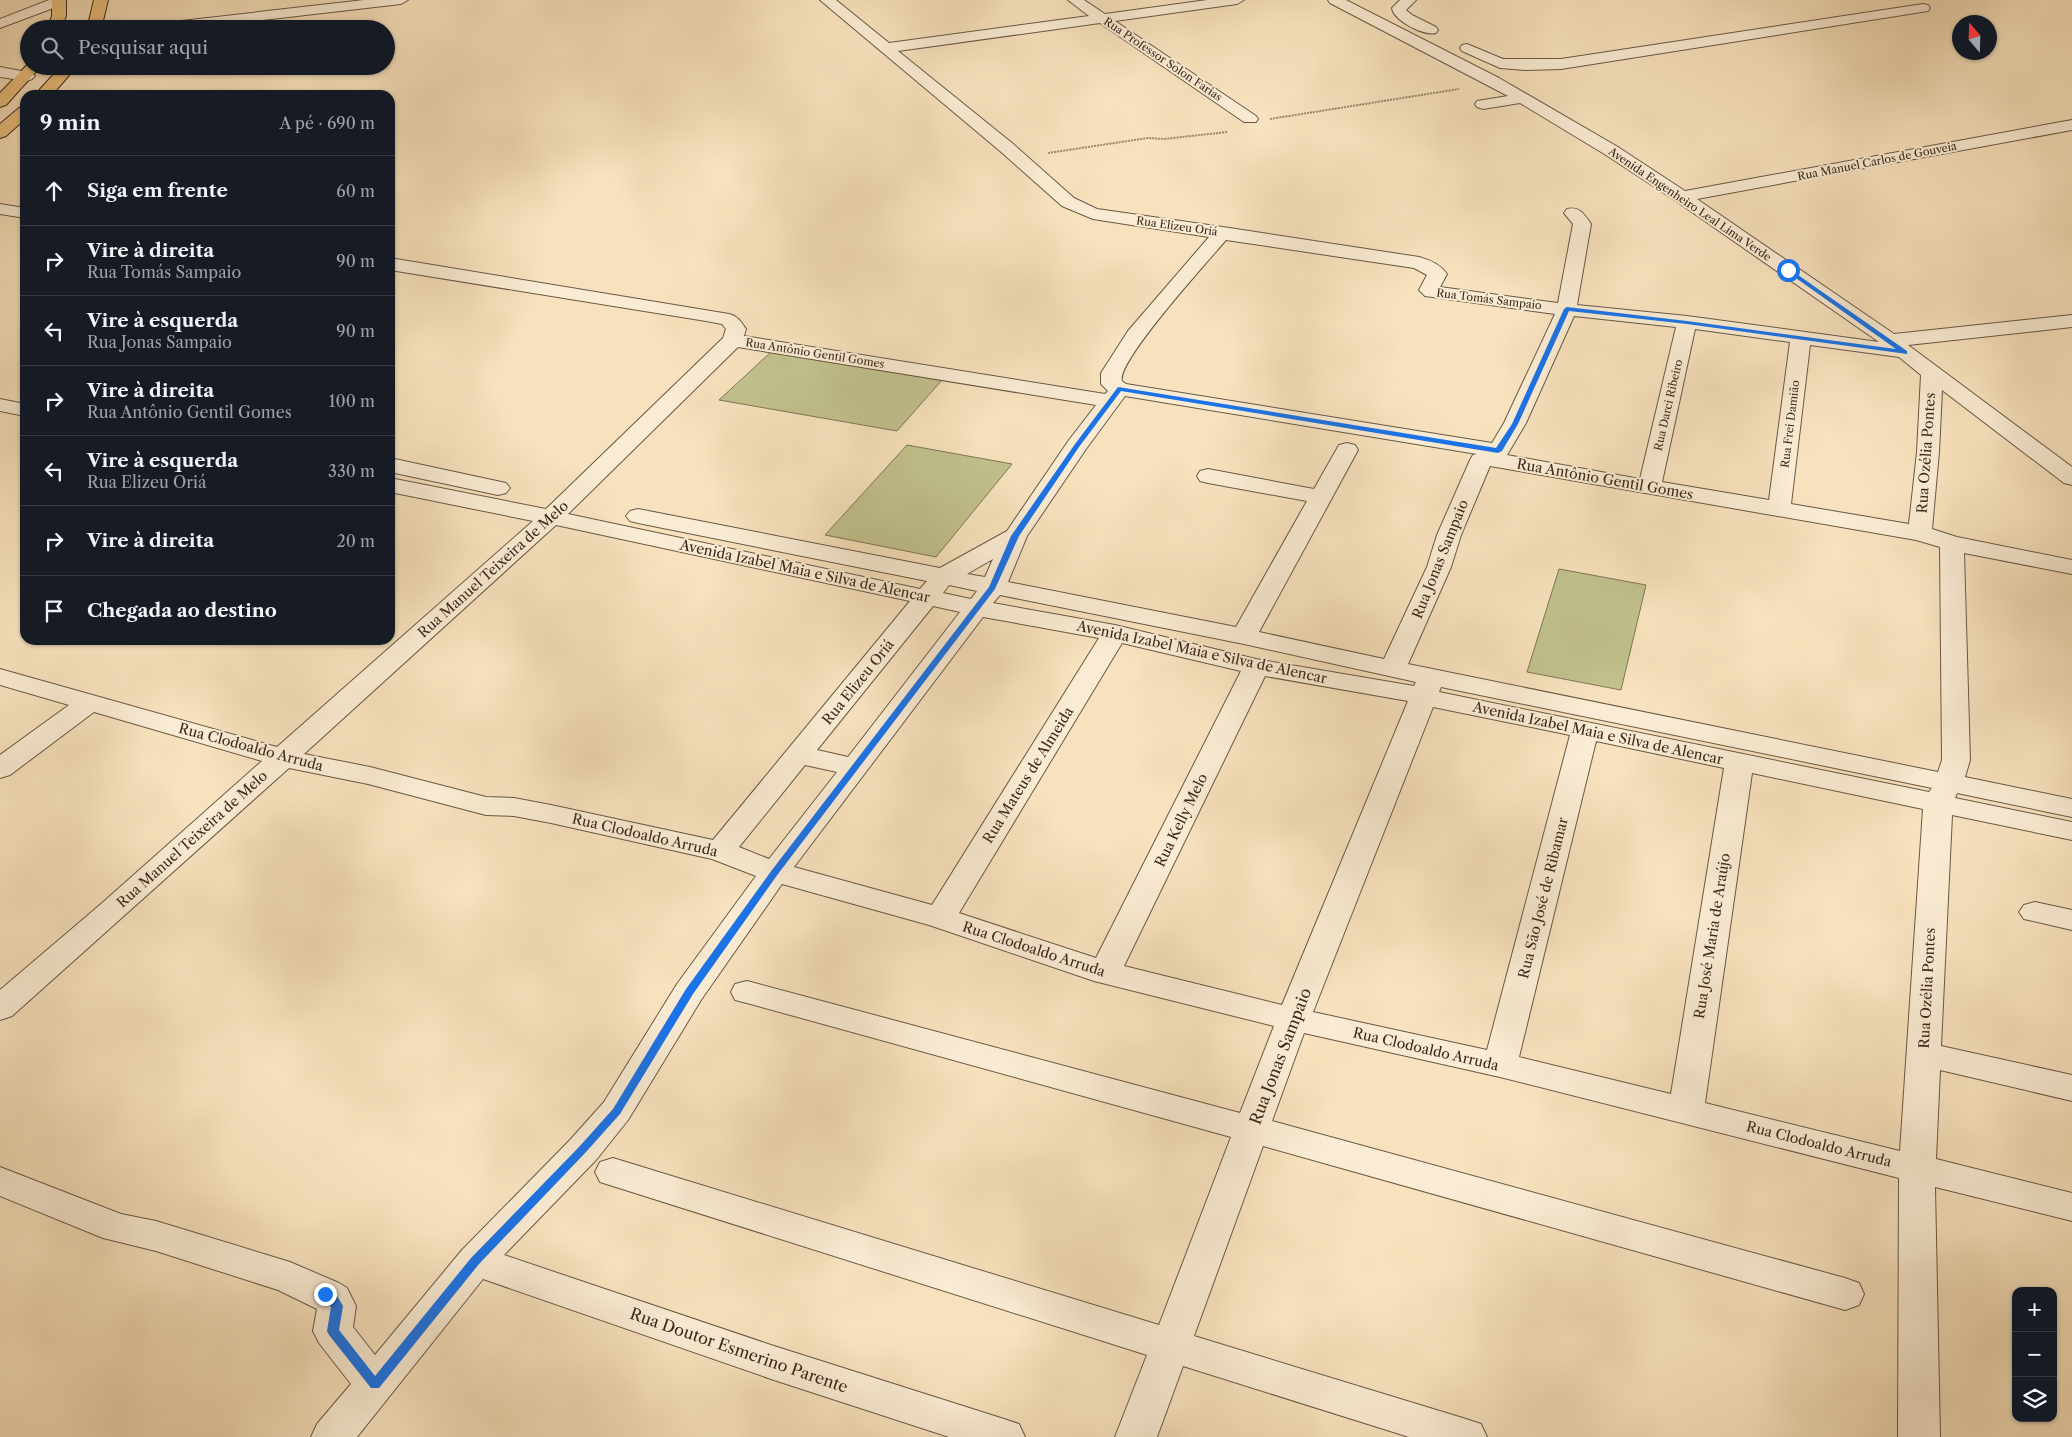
<!DOCTYPE html>
<html lang="pt">
<meta charset="utf-8">
<style>
body{margin:0;font-family:"Libre Caslon Text",serif;background:#242831;color:#f1f3f6}
.controls{position:absolute;right:15px;bottom:15px;display:grid;overflow:hidden;border-radius:10px;box-shadow:0 1px 4px #0004}
.controls button{width:45px;height:45px;display:grid;place-items:center;padding:0;border:0;border-bottom:1px solid #363941;background:#171b24;color:#f1f3f6;font:25px sans-serif}
.compass{position:absolute;left:1952px;top:15px;width:45px;height:45px;border-radius:50%;background:#171b24;box-shadow:0 1px 4px #0004;rotate:341deg}
.stop{position:absolute;width:15px;height:15px;margin:-11px;border:4px solid #1a73e8;border-radius:50%;background:#fff}
.stop.end{background:#1a73e8;border-color:#fff;box-shadow:0 1px 5px #0008}
.list{margin:0;padding:0;list-style:none}
h2{display:flex;justify-content:space-between;align-items:center;height:65px;margin:0;padding:0 20px;font-size:21px}
h2 small{font-size:16px;font-weight:400;color:#9ea1a6}
.list li{display:grid;grid-template-columns:32px 1fr auto;gap:15px;align-items:center;box-sizing:border-box;height:70px;padding:0 20px;border-top:1px solid #363941}
.list b{display:block;font-size:19px;white-space:nowrap}
.list p{margin:0;font-size:16px;white-space:nowrap;color:#9ea1a6}
.list em{font-size:16px;font-style:normal;color:#9ea1a6}
.icon{flex:none;width:28px;height:28px;fill:none;stroke:currentColor;stroke-width:2;stroke-linecap:round;stroke-linejoin:round}
.map{position:relative;flex:none;width:2072px;height:1437px;overflow:hidden}
.search{position:absolute;background:#171b24;box-shadow:0 1px 4px #0004;left:20px;top:20px;width:375px;height:55px;display:flex;align-items:center;gap:12px;box-sizing:border-box;padding:0 18px;border-radius:28px;color:#9ea1a6;font-size:19px}
.panel{position:absolute;background:#171b24;box-shadow:0 1px 4px #0004;left:20px;top:90px;width:375px;height:555px;border-radius:15px}
.map>svg:first-child{display:block}
.green{fill:#c1c28e;stroke:#7e7654}
.lines{fill:none;stroke-linecap:round;stroke-linejoin:round}
.minor-casing{stroke:#6a5844;stroke-width:2}
.highway-casing{stroke:#3b2a1b;stroke-width:2}
.path{stroke:#3b2a1b;stroke-width:2;stroke-dasharray:0.5 1;stroke-linecap:butt}
.minor{fill:#faecd4;fill-rule:evenodd}
.highway{fill:#ecc17e;fill-rule:evenodd}
.route{fill:#1a73e8}
.labels{text-anchor:middle;stroke-width:4;stroke-linejoin:round;paint-order:stroke}
.far-street-label{font-size:11px;fill:#3b2a1b;stroke:#faecd4}
.street-label{font-size:14px;fill:#3b2a1b;stroke:#faecd4}
.near-street-label{font-size:16px;fill:#3b2a1b;stroke:#faecd4}
</style>
<div class="map">
<svg width="2072" height="1437" viewBox="0 0 2072 1437">
<rect width="100%" height="100%" fill="#f7e2bd"/>
<filter id="stains"><feTurbulence type="fractalNoise" baseFrequency=".004" numOctaves="4"/><feColorMatrix values="0 0 0 0 .2 0 0 0 0 .09 0 0 0 0 .02 0 0 0 .5 -.17"/></filter>
<radialGradient id="worn" r=".72"><stop offset=".6" stop-color="#630" stop-opacity="0"/><stop offset="1" stop-color="#630" stop-opacity=".3"/></radialGradient>
<g class="green">
<path d="M771,352l171,28 -45,51 -178,-31z"/>
<path d="M907,445l105,19 -76,93 -111,-22z"/>
<path d="M1559,569l87,16 -25,105 -94,-18z"/>
</g>
<g class="lines">
<g class="minor-casing">
<g id="minor">
<path d="M49,0l17,1 -2,3 -64,24v-9z"/>
<path d="M364,0h44l-7,4 -215,25h-47l7,-4z"/>
<path d="M820,0h16l53,43 200,-27 -21,-16h16l21,14 102,-14h37l-7,4 -122,17 141,95 2,3 -2,3h-12l-144,-99 -202,28 114,92 62,55 23,11 126,18 196,30c11,3 21,7 28,17l-7,13 118,16 15,-79 -9,-11 3,-4c12,-3 17,5 24,15l-14,81 110,11 192,26 -203,-141 -70,-46 -86,-52 -37,6 -6,-2 -2,-3 2,-3 31,-5 -178,-93 -2,-3h18l153,78 119,69 67,44 387,-71v10l-375,69 197,135 178,-19v12l-164,18 164,122v18l-8,-2 -122,-93 -3,62 -7,77 25,8 115,23v14l-108,-21 6,207 -5,17 107,22v18l-115,-24 -2,5 117,24v18l-120,-25 -11,231 131,29v26l-132,-31 -4,89 136,34v28l-137,-34 5,250h-42l1,-259 -399,-101 -196,-44 -32,88 573,157 14,5 5,11 -5,11 -14,5 -582,-164 -69,190 272,83 15,5 6,13h-78l-226,-71 -26,71h-42l32,-82 -547,-173 -5,-10 5,-10 13,-4 546,167 72,-188 -484,-134 -12,-3 -4,-8 4,-8 12,-3 493,132 34,-87 -180,-45 -165,-56 -147,-41 -81,116 -73,120 -32,40 -92,95 270,91 230,73 15,5 6,13h-76l-175,-57 -291,-101 -126,158h-46l6,-13 34,-40 -32,-41 -6,-12 4,-22 -39,-19 -122,-39 -53,-13 -103,-42v-29l121,47 35,7 134,41 49,21 8,5 9,18 -3,21 22,28 87,-105 108,-110 34,-38 73,-118 79,-108 -44,-17 -161,-36 -37,-7 -28,-1 -118,-31 -79,-16 -277,248 -12,4v-30l101,-86 161,-143 -168,-49 -84,63 -10,3v-23l69,-50 -69,-20v-16l277,78 256,-226 -143,-29v-14l156,31 177,-171 3,-9 -4,-5 -16,-3 -316,-51v-12l339,56c9,2 12,8 17,15l-2,7 361,58 3,-3 -7,-7v-11l27,-42 81,-94 -116,-18 -31,-13 -62,-55zM1226,240l188,28 13,7 -8,15 6,6 130,18 -51,109 -12,20 -366,-59 -4,-3c-6,-19 88,-122 104,-141zM1574,316l102,11 -36,152 -133,-24 19,-32zM1695,329l95,13 -21,158 -107,-18zM1810,345l89,12 22,18 -4,77 -8,72 -118,-20zM738,347l358,58 -27,35 -62,91 -67,37 -302,-59 -8,2 -4,5 4,5 8,2 289,58 -7,8 -352,-75zM1125,396l352,58 -4,1 -3,5 -33,75 -10,32 -43,92 -125,-27 99,-182 -3,-5 -8,-2 -8,2 -25,44 -106,-20 -8,2 -3,5 3,5 8,2 99,18 -71,126 -228,-45 19,-46 59,-87zM1490,466l426,74 24,7 2,213 -4,12 -530,-108 43,-97 10,-32zM556,525l354,76 -197,239 -162,-35 -37,-7 -28,-1 -116,-30 -66,-13zM993,559l-8,18 -18,-3zM949,585l28,6 -6,8 -28,-6zM1000,595l244,49 172,38 -2,4 -158,-27 -141,-34 -122,-22zM933,606l27,6 -112,145 -31,-7zM983,617l116,21 -167,267 -138,-38zM1122,643l119,28 -145,287 -137,-45zM1265,676l143,25 -126,304 -158,-39zM1441,687l491,101 -3,4 -490,-100zM1433,707l137,28 -83,315 -174,-38zM1596,741l128,27 -53,326 -152,-37zM805,765l32,7 -68,87 -30,-12zM1752,773l171,36 -23,342 -195,-48z"/>
<path d="M1400,0h16l-10,10 6,5 24,12 2,3 -2,3c-12,3 -42,-12 -44,-25z"/>
<path d="M1923,4l5,1 2,3 -2,3 -367,58 -36,1 -25,-2 -38,-17 -2,-3 2,-3 5,-1 36,15h58z"/>
<path d="M0,67l32,6 3,3 -3,3 -5,2 -27,-4z"/>
<path d="M0,204l25,4v10l-25,-4z"/>
<path d="M0,399l25,5v12l-25,-5z"/>
<path d="M390,458l116,25 4,5 -4,5 -8,2 -108,-23z"/>
<path d="M2035,902l37,8v20l-48,-11 -5,-7 5,-7z"/>
</g>
</g>
<g class="highway-casing">
<g id="highway">
<path d="M52,0h14v16l-5,13h-14l5,-13z"/>
<path d="M94,0h14l-7,29h-14z"/>
<path d="M29,63v3h12l-35,39 -6,2v-14z"/>
<path d="M61,66h16l-25,29h-17z"/>
<path d="M25,106v13l-19,17 -6,2v-14l19,-16z"/>
</g>
</g>
<g class="path">
<path d="M1270,119l189,-30"/>
<path d="M1048,153l100,-15 16,1 63,-7"/>
</g>
<use href="#minor" class="minor"/>
<use href="#highway" class="highway"/>
</g>
<path class="route" d="M1788,268l119,83v3l-220,-30 -118,-13 -51,113 -16,27 -4,2 -377,-62 -42,56 -60,89 -24,53 -217,285 -85,120 -73,120 -34,38 -107,112 -100,124h-8l-42,-53 -2,-4 4,-24 -11,-13 5,-5 12,7 6,10 -4,24 36,46 96,-118 108,-111 34,-38 73,-120 86,-119 217,-283 22,-51 64,-92 43,-57 378,61 16,-24 52,-115 3,-2 120,14 209,28 -110,-78z"/>
<g class="labels">
<g class="far-street-label">
<text transform="translate(1163 59) rotate(34)" y="4">Rua Professor Solon Farias</text>
<text transform="translate(1877 161) rotate(-11)" y="4">Rua Manuel Carlos de Gouveia</text>
<text transform="translate(1690 204) rotate(34)" y="4">Avenida Engenheiro Leal Lima Verde</text>
<text transform="translate(1177 226) rotate(8)" y="4">Rua Elizeu Oriá</text>
<text transform="translate(1489 299) rotate(7)" y="4">Rua Tomás Sampaio</text>
<text transform="translate(815 353) rotate(9)" y="4">Rua Antônio Gentil Gomes</text>
<text transform="translate(1668 405) rotate(-77)" y="4">Rua Darci Ribeiro</text>
<text transform="translate(1790 424) rotate(-83)" y="4">Rua Frei Damião</text>
</g>
<g class="street-label">
<text transform="translate(1926 453) rotate(-86)" y="5">Rua Ozélia Pontes</text>
<text transform="translate(1605 479) rotate(10)" y="5">Rua Antônio Gentil Gomes</text>
<text transform="translate(1440 559) rotate(-68)" y="5">Rua Jonas Sampaio</text>
<text transform="translate(493 569) rotate(-42)" y="5">Rua Manuel Teixeira de Melo</text>
<text transform="translate(805 571) rotate(12)" y="5">Avenida Izabel Maia e Silva de Alencar</text>
<text transform="translate(1202 652) rotate(12)" y="5">Avenida Izabel Maia e Silva de Alencar</text>
<text transform="translate(858 682) rotate(-51)" y="5">Rua Elizeu Oriá</text>
<text transform="translate(1598 733) rotate(12)" y="5">Avenida Izabel Maia e Silva de Alencar</text>
<text transform="translate(251 747) rotate(15)" y="5">Rua Clodoaldo Arruda</text>
<text transform="translate(1028 775) rotate(-58)" y="5">Rua Mateus de Almeida</text>
<text transform="translate(1181 820) rotate(-64)" y="5">Rua Kelly Melo</text>
<text transform="translate(645 835) rotate(13)" y="5">Rua Clodoaldo Arruda</text>
<text transform="translate(192 839) rotate(-42)" y="5">Rua Manuel Teixeira de Melo</text>
<text transform="translate(1543 898) rotate(-76)" y="5">Rua São José de Ribamar</text>
<text transform="translate(1712 936) rotate(-81)" y="5">Rua José Maria de Araújo</text>
<text transform="translate(1034 949) rotate(18)" y="5">Rua Clodoaldo Arruda</text>
<text transform="translate(1927 988) rotate(-87)" y="5">Rua Ozélia Pontes</text>
<text transform="translate(1426 1049) rotate(13)" y="5">Rua Clodoaldo Arruda</text>
<text transform="translate(1819 1144) rotate(14)" y="5">Rua Clodoaldo Arruda</text>
</g>
<g class="near-street-label">
<text transform="translate(1280 1056) rotate(-69)" y="6">Rua Jonas Sampaio</text>
<text transform="translate(739 1350) rotate(19)" y="6">Rua Doutor Esmerino Parente</text>
</g>
</g>
<rect width="100%" height="100%" filter="url(#stains)"/>
<rect width="100%" height="100%" fill="url(#worn)"/>
</svg>
<div class="controls">
<button>+</button>
<button>−</button>
<button><svg class="icon" aria-label="layers" viewBox="0 0 24 24"><path d="M12 4l9 5-9 5-9-5zM3 14l9 5 9-5"/></svg></button>
</div>
<svg class="compass" viewBox="-18 -18 36 36"><path d="M0-13l5 13h-10z" fill="#e53935"/><path d="M0 13l5-13h-10z" fill="#9ea1a6"/></svg>
<div class="stop" style="left:1788px;top:270px"></div>
<div class="stop end" style="left:325px;top:1294px"></div>
<div class="search"><svg class="icon" aria-label="search" viewBox="0 0 24 24"><circle cx="10" cy="10" r="6"/><path d="M15 15l6 6"/></svg>Pesquisar aqui</div>
<section class="panel">
<h2>9 min<small>A pé · 690 m</small></h2>
<ul class="list">
<li><svg class="icon" aria-label="ahead" viewBox="0 0 24 24"><path d="M12 20V5M6 11l6-6 6 6"/></svg><div><b>Siga em frente</b></div><em>60 m</em></li>
<li><svg class="icon" aria-label="right" viewBox="0 0 24 24"><path d="M7 20v-9h11M14 6l5 5-5 5"/></svg><div><b>Vire à direita</b><p>Rua Tomás Sampaio</p></div><em>90 m</em></li>
<li><svg class="icon" aria-label="left" viewBox="0 0 24 24"><path d="M17 20v-9H6M10 6l-5 5 5 5"/></svg><div><b>Vire à esquerda</b><p>Rua Jonas Sampaio</p></div><em>90 m</em></li>
<li><svg class="icon" aria-label="right" viewBox="0 0 24 24"><path d="M7 20v-9h11M14 6l5 5-5 5"/></svg><div><b>Vire à direita</b><p>Rua Antônio Gentil Gomes</p></div><em>100 m</em></li>
<li><svg class="icon" aria-label="left" viewBox="0 0 24 24"><path d="M17 20v-9H6M10 6l-5 5 5 5"/></svg><div><b>Vire à esquerda</b><p>Rua Elizeu Oriá</p></div><em>330 m</em></li>
<li><svg class="icon" aria-label="right" viewBox="0 0 24 24"><path d="M7 20v-9h11M14 6l5 5-5 5"/></svg><div><b>Vire à direita</b></div><em>20 m</em></li>
<li><svg class="icon" aria-label="arrive" viewBox="0 0 24 24"><path d="M6 21V4h12l-3 4 3 4H6"/></svg><div><b>Chegada ao destino</b></div></li>
</ul>
</section>
</div>
